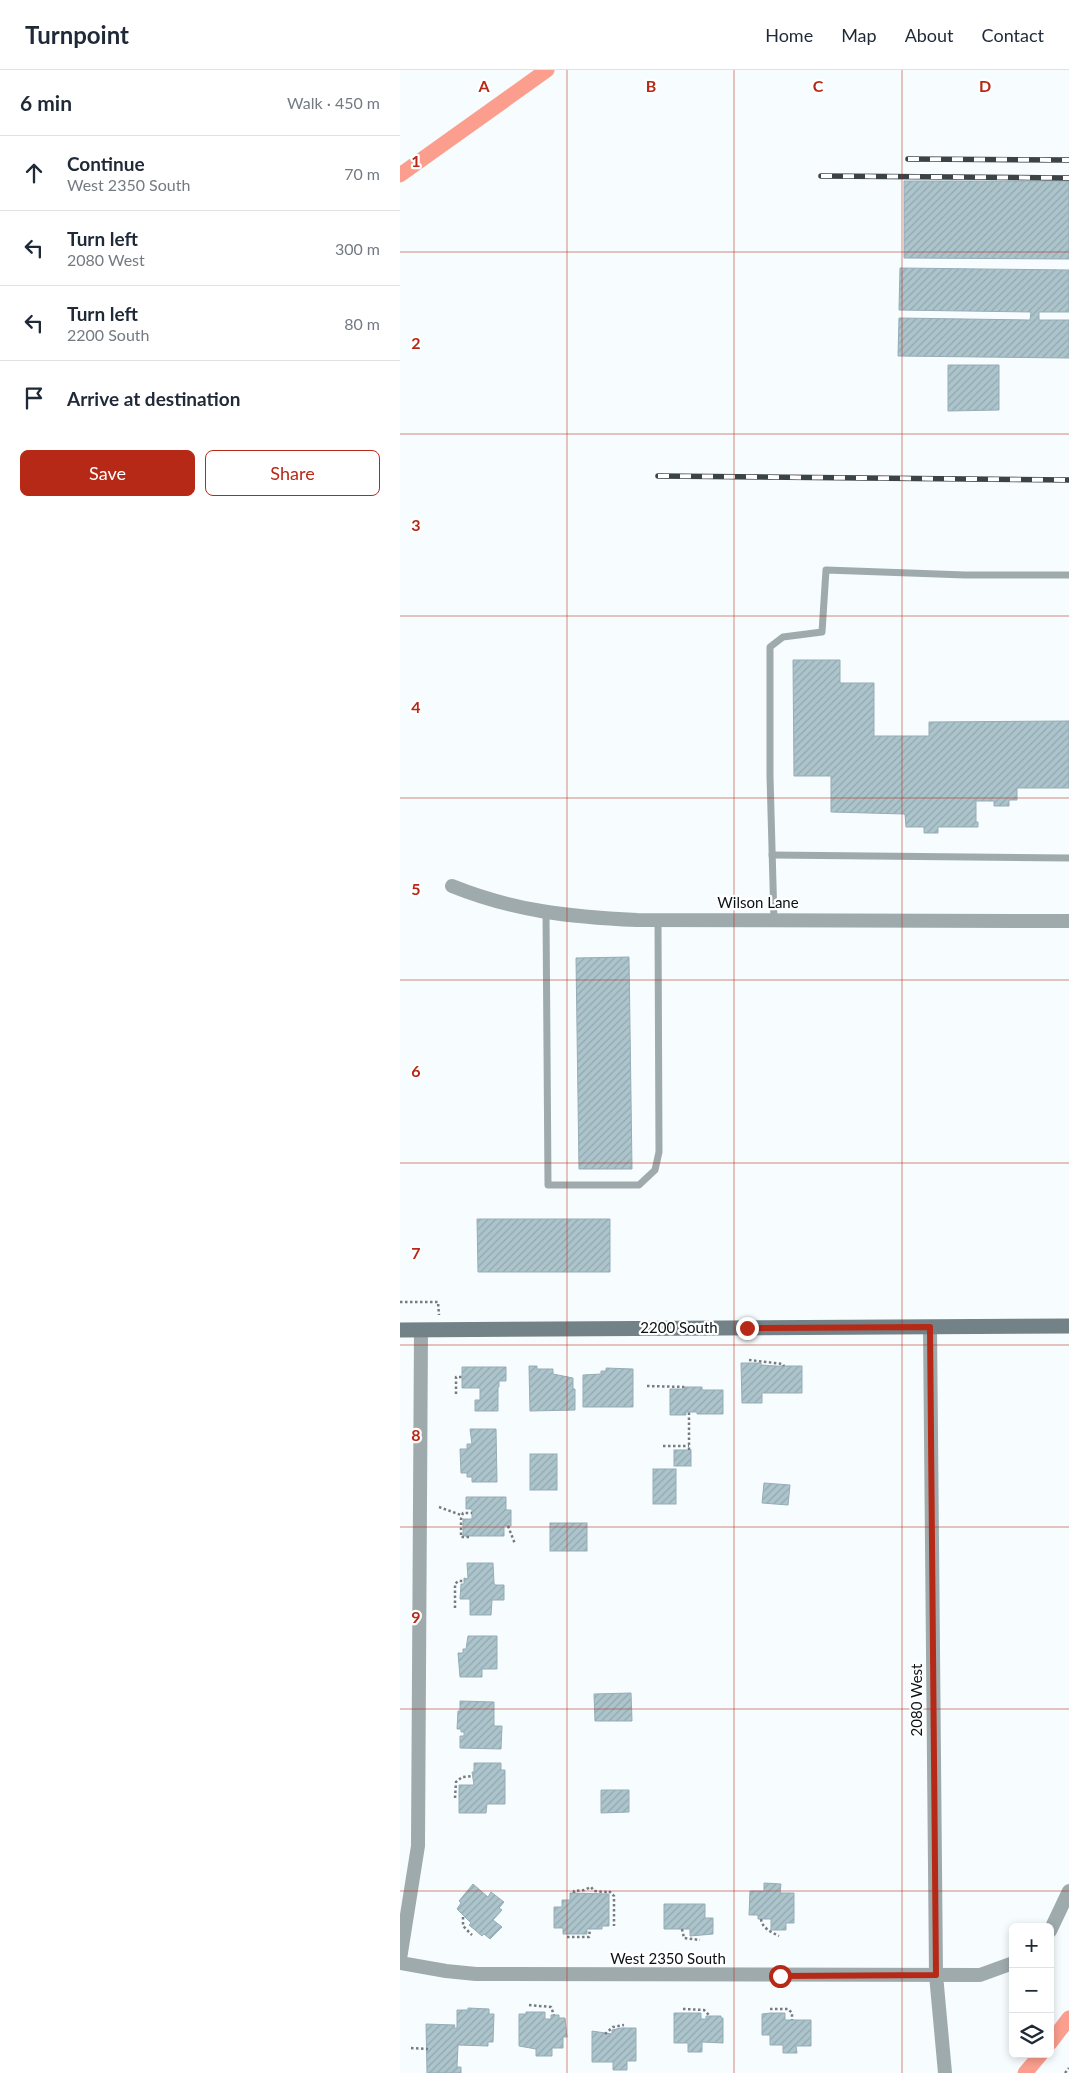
<!DOCTYPE html>
<meta charset="utf-8">
<style>
body{margin:0;font-family:Lato,sans-serif;background:#f6f6f7;color:#1f2937}
.controls{position:absolute;right:15px;bottom:15px;display:grid;overflow:hidden;border-radius:8px;box-shadow:0 2px 8px #0003}
.controls button{width:45px;height:45px;display:grid;place-items:center;padding:0;border:0;border-bottom:1px solid #e0e1e3;background:#fff;color:#1f2937;font:25px sans-serif}
.stop{position:absolute;width:15px;height:15px;margin:-11px;border:4px solid #b62917;border-radius:50%;background:#fff}
.stop.end{background:#b62917;border-color:#fff;box-shadow:0 1px 5px #0008}
.list{margin:0;padding:0;list-style:none}
h2{display:flex;justify-content:space-between;align-items:center;height:65px;margin:0;padding:0 20px;font-size:21px}
h2 small{font-size:16px;font-weight:400;color:#747a83}
.list li{display:grid;grid-template-columns:32px 1fr auto;gap:15px;align-items:center;box-sizing:border-box;height:75px;padding:0 20px;border-top:1px solid #e0e1e3}
.list b{display:block;font-size:19px;white-space:nowrap}
.list p{margin:0;font-size:16px;white-space:nowrap;color:#747a83}
.list em{font-size:16px;font-style:normal;color:#747a83}
.actions{display:flex;gap:10px;padding:15px 20px}
.actions a{flex:1;padding:11px 0;border:1px solid #b62917;border-radius:8px;text-align:center;font-size:18px;color:#b62917}
.actions .main{background:#b62917;color:#fff}
.icon{flex:none;width:28px;height:28px;fill:none;stroke:currentColor;stroke-width:2;stroke-linecap:round;stroke-linejoin:round}
.map{position:relative;flex:none;width:669px;height:2003px;overflow:hidden}
header{display:flex;align-items:center;gap:30px;box-sizing:border-box;height:70px;padding:0 25px;background:#fff;border-bottom:1px solid #e0e1e3}
header strong{font-size:24px}
nav{display:flex;gap:28px;margin-inline-start:auto;font-size:18px}
main{display:flex}
aside{flex:1;background:#fff}
.map>svg:first-child{display:block}
.lines{fill:none;stroke-linecap:round;stroke-linejoin:round}
.canal{stroke:#fb9e8d;stroke-width:15}
.building{fill:url(#building-hatch);stroke:#96adb6}
.path{stroke:#757b7e;stroke-width:2.5;stroke-dasharray:2.5 2.5;stroke-linecap:butt}
.lane{stroke:#9faaad;stroke-width:7}
.street{stroke:#9faaad;stroke-width:14}
.secondary{stroke:#738287;stroke-width:15}
.rail-casing{stroke:#3c4346;stroke-width:5.5}
.rail{stroke:#fff;stroke-width:4;stroke-dasharray:11;stroke-linecap:butt}
.route{stroke:#b62917;stroke-width:6}
.grid{fill:none;stroke:#b62917;stroke-width:1;stroke-opacity:0.55}
.labels{text-anchor:middle;stroke-width:4.5;stroke-linejoin:round;paint-order:stroke}
.street-label{font-size:15px;fill:#0a1215;stroke:#fff}
.grid-label{font-size:16px;text-anchor:middle;font-weight:bold;fill:#b62917;stroke:#fff;stroke-width:4.5;stroke-linejoin:round;paint-order:stroke}
</style>
<header>
<strong>Turnpoint</strong>
<nav><a>Home</a><a>Map</a><a>About</a><a>Contact</a></nav>
</header>
<main>
<aside>
<h2>6 min<small>Walk · 450 m</small></h2>
<ul class="list">
<li><svg class="icon" aria-label="ahead" viewBox="0 0 24 24"><path d="M12 20V5M6 11l6-6 6 6"/></svg><div><b>Continue</b><p>West 2350 South</p></div><em>70 m</em></li>
<li><svg class="icon" aria-label="left" viewBox="0 0 24 24"><path d="M17 20v-9H6M10 6l-5 5 5 5"/></svg><div><b>Turn left</b><p>2080 West</p></div><em>300 m</em></li>
<li><svg class="icon" aria-label="left" viewBox="0 0 24 24"><path d="M17 20v-9H6M10 6l-5 5 5 5"/></svg><div><b>Turn left</b><p>2200 South</p></div><em>80 m</em></li>
<li><svg class="icon" aria-label="arrive" viewBox="0 0 24 24"><path d="M6 21V4h12l-3 4 3 4H6"/></svg><div><b>Arrive at destination</b></div></li>
</ul>
<div class="actions"><a class="main">Save</a><a>Share</a></div>
</aside>
<div class="map">
<svg width="669" height="2003" viewBox="0 0 669 2003">
<defs>
<pattern id="building-hatch" width="6" height="6" patternUnits="userSpaceOnUse" patternTransform="scale(1.25)"><rect width="6" height="6" fill="#acc4cc"/><path d="M-1 1l2-2M0 6l6-6M5 7l2-2" fill="none" stroke="#93a7ae"/></pattern>
</defs>
<rect width="100%" height="100%" fill="#f7fcfe"/>
<g class="lines">
<g class="canal">
<path d="M0,105l147,-105"/>
<path d="M650,1973l19,-25"/>
<path d="M625,2003l16,-19"/>
</g>
</g>
<g class="building">
<path d="M504,111h165v78l-165,-1z"/>
<path d="M500,198l169,2v42h-30v8h30v38l-171,-2 1,-38 131,2 1,-8 -132,-2z"/>
<path d="M548,295h51v45l-51,1z"/>
<path d="M393,590h47v23h34v53h55v-14l140,-1v67h-52v12h-8v6h-15v-5h-18v21h2v5h-40v6h-14v-6h-18l-1,-13 -74,-2v-36h-37z"/>
<path d="M229,887l3,212h-53l-3,-211z"/>
<path d="M77,1149h133v53h-132z"/>
<path d="M341,1293h20v2l15,1h26v27h-40v10h-20z"/>
<path d="M129,1296h8v3h16v5l20,4v11h2v21l-45,1z"/>
<path d="M62,1297h44v14h-7v6h-1v24h-23v-11h5v-12h-18z"/>
<path d="M206,1298l27,1v38h-50v-32l18,-1v-3h5z"/>
<path d="M285,1317h17v3h21v24h-26v-2h-11v3h-16v-26h15z"/>
<path d="M70,1359h26l1,53h-25v-5h-5v-4h-6l-1,-24h7v-5h5z"/>
<rect x="274" y="1380" width="17" height="16"/>
<rect x="130" y="1384" width="27" height="36"/>
<rect x="253" y="1399" width="23" height="35"/>
<path d="M364,1413l26,2 -2,20 -26,-2z"/>
<path d="M66,1427h40v13h5v16h-7v10h-41v-17h9v-10h-6z"/>
<rect x="150" y="1453" width="37" height="28"/>
<path d="M67,1493h26l1,20 1,2h9v15h-12l-1,15h-21v-16h-10l1,-15h3v-6l4,1z"/>
<path d="M68,1566h29v33h-15v8h-22l-2,-24h5v-4h3z"/>
<path d="M231,1623l1,28h-37l-1,-27z"/>
<path d="M60,1631l34,1v24h8l-1,23 -41,-1v-12h4v-4h-3v-3h-4l1,-18h2z"/>
<path d="M74,1693h27v7h4v34h-18l-1,9h-27v-28h15l-2,-13h2z"/>
<path d="M201,1720h28v22l-28,1z"/>
<path d="M364,1813l17,1 -1,9h14v30h-8v7h-15v-11h-13v-4h-9l1,-24h14z"/>
<path d="M73,1814l15,13 3,-5 13,10 -5,6 3,2 -9,10 9,7 -12,12 -6,-5 -2,2 -13,-11 2,-2 -14,-14 4,-6 -2,-2z"/>
<path d="M170,1823l39,1v32h-7v3h-15v5h-24v-6h-9v-21h8v-7h8z"/>
<path d="M264,1834h41v14h8v16l-23,2v-7h-26z"/>
<path d="M68,1938l21,1v5h5l-1,28h-5v4l-30,-1 -1,22h4v6h-34l-1,-49 29,1 -1,3h3v-18h11z"/>
<path d="M126,1942h19v7h6v-4h8v3h6l2,19h-4v11h-11v8h-16v-7l-17,-3v-32h7z"/>
<path d="M274,1943h27v6h5v-3h15v2h2v25l-21,-1v10h-14v-9h-14z"/>
<path d="M370,1943h15v7h26v26h-15l1,7h-14v-8h-13v-10h-8v-21z"/>
<path d="M221,1958h15v33h-9v9h-14v-8h-21v-31l20,3v-4z"/>
</g>
<g class="lines">
<g class="path">
<path d="M0,1232h38l1,13"/>
<path d="M349,1290l34,4 1,2"/>
<path d="M247,1316l38,1"/>
<path d="M56,1324v-17h6"/>
<path d="M263,1376h26"/>
<path d="M289,1380v-38"/>
<path d="M39,1437l22,8"/>
<path d="M108,1456l7,18"/>
<path d="M69,1467h-8v-18l2,-6h9"/>
<path d="M55,1538v-24l3,-3h6"/>
<path d="M55,1728l1,-16 6,-5 10,-1"/>
<path d="M174,1823v-2l10,-1 7,-3 3,4 12,1 3,-1 5,5v30"/>
<path d="M63,1847v9l9,9"/>
<path d="M361,1849c1,9 10,13 18,17"/>
<path d="M282,1859l2,9 16,2"/>
<path d="M167,1867h22l1,-8"/>
<path d="M129,1935l22,2 3,8"/>
<path d="M283,1939l21,1 6,6"/>
<path d="M370,1939h18l4,4v7"/>
<path d="M205,1964l8,-7 11,-2"/>
<path d="M11,1978l17,1"/>
<path d="M665,2003l4,-5"/>
</g>
<g class="lane">
<path d="M372,785l297,3"/>
<path d="M146,842l2,273h91l16,-15 4,-18 -1,-232"/>
<path d="M374,850l-4,-144v-129l13,-10 39,-5 4,-62 139,5h104"/>
</g>
<g class="street">
<path d="M52,816c62,25 118,31 185,34l432,1"/>
<path d="M530,1257l6,648 9,98"/>
<path d="M650,1861l19,-40"/>
<path d="M0,1889l18,-113 3,-516"/>
<path d="M0,1893l46,8 30,3 504,1 33,-12"/>
</g>
<path class="secondary" d="M0,1260l669,-4"/>
<g class="rail-casing">
<g id="rail">
<path d="M508,89l161,1"/>
<path d="M421,106l248,2"/>
<path d="M258,406l411,4"/>
</g>
</g>
<use href="#rail" class="rail"/>
</g>
<g class="lines">
<path class="route" d="M347,1258l183,-1 6,648 -156,1"/>
</g>
<path class="grid" d="M167,0v2003M334,0v2003M502,0v2003M0,182h669M0,364h669M0,546h669M0,728h669M0,910h669M0,1093h669M0,1275h669M0,1457h669M0,1639h669M0,1821h669"/>
<g class="labels">
<g class="street-label">
<text x="358" y="838">Wilson Lane</text>
<text x="279" y="1263">2200 South</text>
<text transform="translate(517 1630) rotate(-90)" y="5">2080 West</text>
<text x="268" y="1894">West 2350 South</text>
</g>
</g>
<g class="grid-label">
<text x="84" y="22">A</text>
<text x="251" y="22">B</text>
<text x="418" y="22">C</text>
<text x="585" y="22">D</text>
<text x="16" y="97">1</text>
<text x="16" y="279">2</text>
<text x="16" y="461">3</text>
<text x="16" y="643">4</text>
<text x="16" y="825">5</text>
<text x="16" y="1007">6</text>
<text x="16" y="1189">7</text>
<text x="16" y="1371">8</text>
<text x="16" y="1553">9</text>
</g>
</svg>
<div class="controls">
<button>+</button>
<button>−</button>
<button><svg class="icon" aria-label="layers" viewBox="0 0 24 24"><path d="M12 4l9 5-9 5-9-5zM3 14l9 5 9-5"/></svg></button>
</div>
<div class="stop" style="left:380px;top:1906px"></div>
<div class="stop end" style="left:347px;top:1258px"></div>
</div>
</main>
